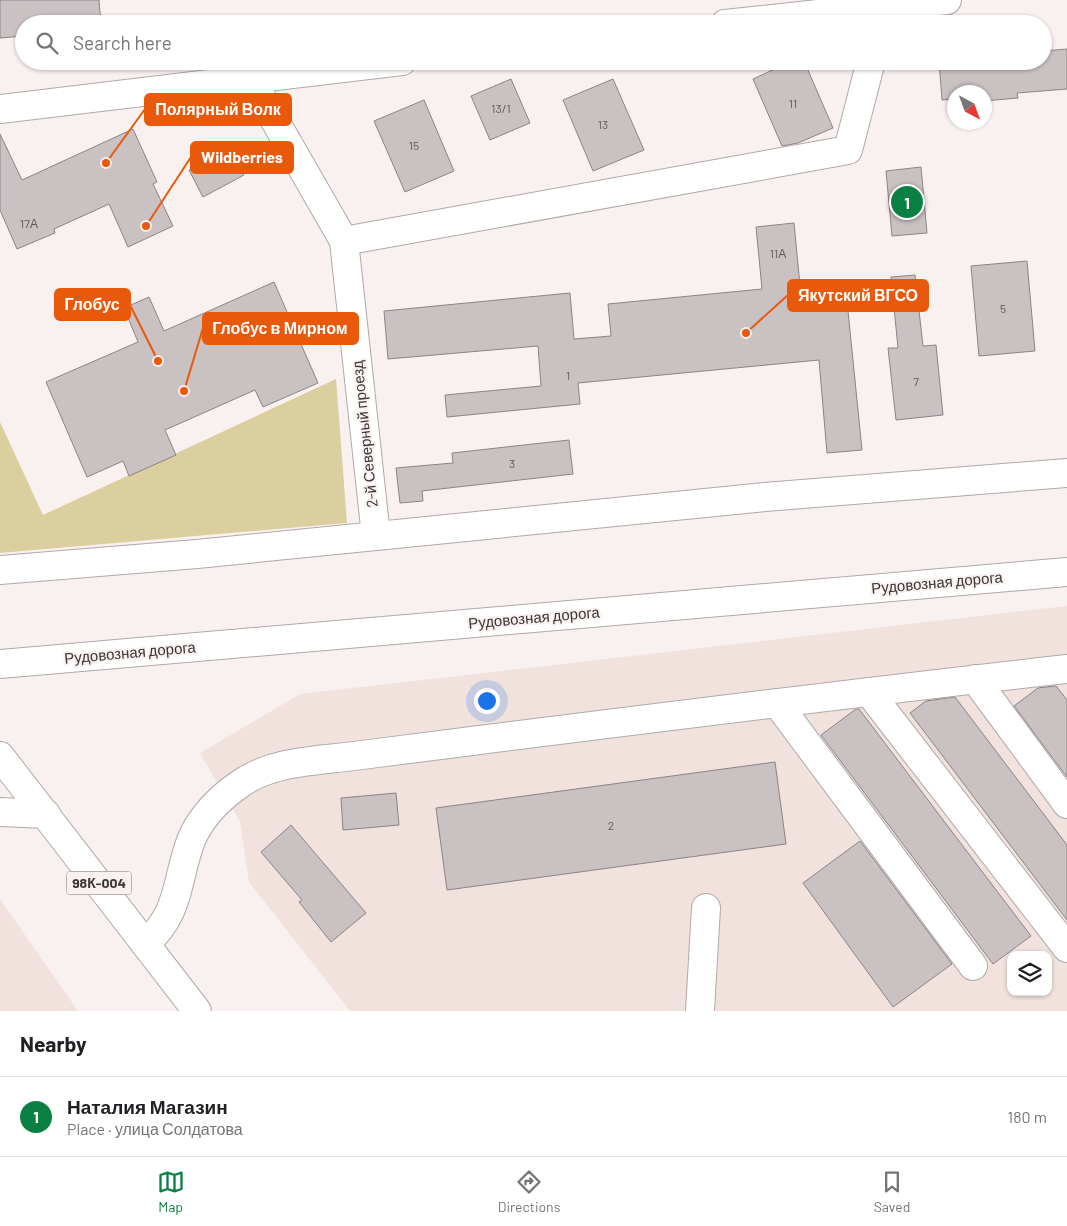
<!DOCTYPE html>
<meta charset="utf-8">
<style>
body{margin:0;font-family:Barlow,sans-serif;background:#f6f6f6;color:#202124}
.controls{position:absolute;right:15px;bottom:15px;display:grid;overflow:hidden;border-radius:10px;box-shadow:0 1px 4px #0004}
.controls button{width:45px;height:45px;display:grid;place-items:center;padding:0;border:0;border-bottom:1px solid #e0e0e0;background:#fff;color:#202124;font:25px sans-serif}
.compass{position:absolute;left:947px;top:85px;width:45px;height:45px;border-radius:50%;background:#fff;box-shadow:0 1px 4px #0004;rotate:139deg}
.you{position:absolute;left:486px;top:700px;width:18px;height:18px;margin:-12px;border:4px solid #fff;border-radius:50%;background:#1a73e8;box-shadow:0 0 0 8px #1a73e833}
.badge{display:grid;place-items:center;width:32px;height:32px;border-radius:50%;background:#0b8043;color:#fff;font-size:16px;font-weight:700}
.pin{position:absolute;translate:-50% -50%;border:2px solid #fff;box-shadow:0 1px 5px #0006}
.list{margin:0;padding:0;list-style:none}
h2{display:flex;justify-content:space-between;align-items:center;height:65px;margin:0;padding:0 20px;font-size:21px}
h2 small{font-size:16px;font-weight:400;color:#757577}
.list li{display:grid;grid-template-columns:32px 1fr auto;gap:15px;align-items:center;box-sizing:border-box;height:80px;padding:0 20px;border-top:1px solid #e0e0e0}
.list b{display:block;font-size:19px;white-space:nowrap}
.list p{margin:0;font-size:16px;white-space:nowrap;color:#757577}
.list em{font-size:16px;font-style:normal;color:#757577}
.icon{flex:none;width:28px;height:28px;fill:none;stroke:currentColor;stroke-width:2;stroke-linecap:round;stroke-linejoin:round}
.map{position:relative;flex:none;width:1067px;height:1011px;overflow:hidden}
.search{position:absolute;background:#fff;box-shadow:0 1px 4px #0004;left:15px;right:15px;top:15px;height:55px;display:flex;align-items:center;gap:12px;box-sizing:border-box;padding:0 18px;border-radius:28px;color:#757577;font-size:19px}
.sheet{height:145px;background:#fff}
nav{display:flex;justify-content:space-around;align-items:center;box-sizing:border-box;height:70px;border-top:1px solid #e0e0e0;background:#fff;font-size:14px;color:#757577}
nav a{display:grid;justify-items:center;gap:2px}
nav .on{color:#0b8043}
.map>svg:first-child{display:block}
.built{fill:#f2e2de;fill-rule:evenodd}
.green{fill:#dbcf9f}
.building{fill:#c9c1c2;stroke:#8b8385}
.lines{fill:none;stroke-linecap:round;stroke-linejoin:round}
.minor-casing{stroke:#b0a9a7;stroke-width:30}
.major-casing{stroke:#b0a9a7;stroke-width:30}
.minor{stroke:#fff;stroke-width:28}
.major{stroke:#fff;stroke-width:28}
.labels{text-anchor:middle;stroke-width:4;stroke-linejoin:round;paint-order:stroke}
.number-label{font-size:12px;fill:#5d5958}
.shield{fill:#f9f1ef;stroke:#736e6d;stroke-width:1}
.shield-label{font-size:14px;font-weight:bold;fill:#393635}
.street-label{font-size:15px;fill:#393635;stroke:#f9f1ef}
.leader{fill:none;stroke:#e8590c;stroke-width:2}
.callout-dot{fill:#e8590c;stroke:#f9f1ef;stroke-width:2}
.callout{fill:#e8590c;stroke:#e8590c;stroke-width:2}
.callout-label{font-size:16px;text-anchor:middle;font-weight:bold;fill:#fff}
</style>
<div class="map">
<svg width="1067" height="1011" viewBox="0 0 1067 1011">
<rect width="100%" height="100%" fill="#f9f1ef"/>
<g class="built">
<path d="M1067,606v405h-717l-101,-129 -9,-60 -40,-69 100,-59zM1011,955h37v37h-37z"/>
<path d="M0,899l78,112h-78z"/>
</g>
<path class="green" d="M336,379l11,144 -347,30v-131l43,93z"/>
<g class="building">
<path d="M0,0h99l2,24h-77v12l-24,2z"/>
<path d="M1067,49v40l-50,4 1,5 -34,3v-9h-30v7l-12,1 -3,-39h104v-10z"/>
<path d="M792,61h12l29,67 -35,15 -16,3 -29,-67z"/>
<path d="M511,79l19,44 -40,17 -19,-44z"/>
<path d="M613,79l31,71 -51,21 -30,-71z"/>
<path d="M424,100l30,71 -49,21 -31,-71z"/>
<path d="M133,129l24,53 -4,2 20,42 -45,21 -19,-43 -55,25 1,4 -38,16 -17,-39v-76l22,46z"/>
<path d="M230,148l14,27 -41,22 -14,-27z"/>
<path d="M921,167l6,66 -35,3 -6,-65z"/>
<path d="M794,223l6,62 45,-4 17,169 -35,3 -8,-93 -241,23 2,21 -133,13 -2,-22 96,-9 -3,-40 -150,13 -4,-48 186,-18 4,46 37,-3 -3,-32 154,-15 -6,-62z"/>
<path d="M1027,261l8,90 -56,5 -8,-90z"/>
<path d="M915,275l8,71 13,-1 7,70 -47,5 -8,-72h10l-7,-71z"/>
<path d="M274,282l44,101 -55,24 -8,-17 -90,40 11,25 -47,21 -6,-15 -36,16 -41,-95 92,-40 -14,-34 25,-11 15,34z"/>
<path d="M569,440l4,34 -151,17 1,10 -23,2 -4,-35 57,-5 -1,-10z"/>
<path d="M1056,686l11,14v77l-53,-71 24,-18z"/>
<path d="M955,697l112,148v75l-157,-207 16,-12z"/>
<path d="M856,709h3l172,227 -38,28 -172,-229z"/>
<path d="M775,762l11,82 -339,46 -11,-82z"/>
<path d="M396,793l3,32 -56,5 -2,-32z"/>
<path d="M291,825l75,88 -35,29 -32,-40 3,-2 -41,-48z"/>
<path d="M860,841l92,123 -59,43 -90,-124z"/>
</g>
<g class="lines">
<g class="minor-casing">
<g id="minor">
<path d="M725,24l222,-24"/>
<path d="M251,79l93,162 504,-91 23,-89"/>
<path d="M0,109l402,-48"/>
<path d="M344,241l32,295"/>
<path d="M0,570l197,-16 568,-57 302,-24"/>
<path d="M0,664l1067,-92"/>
<path d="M975,679l92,125"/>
<path d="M869,692l198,256"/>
<path d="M777,703l196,263"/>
<path d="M0,812l46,2"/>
<path d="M145,944c37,-32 31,-67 47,-106 10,-22 29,-41 48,-54 32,-23 76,-23 114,-28 39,-5 78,-10 118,-15 198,-25 396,-50 595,-72"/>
<path d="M700,1011l6,-103"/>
</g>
</g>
<g class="major-casing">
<path id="major" d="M0,756l197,255"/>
</g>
<use href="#minor" class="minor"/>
<use href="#major" class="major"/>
</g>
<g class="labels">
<g class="number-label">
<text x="793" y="108">11</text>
<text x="501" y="113">13/1</text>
<text x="603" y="129">13</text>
<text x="414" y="150">15</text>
<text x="29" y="228">17А</text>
<text x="778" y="258">11А</text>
<text x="1003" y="313">5</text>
<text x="568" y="380">1</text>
<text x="916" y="386">7</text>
<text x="512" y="468">3</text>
<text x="611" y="830">2</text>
</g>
<rect class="shield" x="66.5" y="871.5" width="65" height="23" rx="4"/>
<g class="shield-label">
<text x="99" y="888">98К-004</text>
</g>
<g class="street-label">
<text transform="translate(365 434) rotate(-96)" y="5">2-й Северный проезд</text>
<text transform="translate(937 583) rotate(-5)" y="5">Рудовозная дорога</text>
<text transform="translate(534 618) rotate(-5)" y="5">Рудовозная дорога</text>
<text transform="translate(130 653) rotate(-5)" y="5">Рудовозная дорога</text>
</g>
</g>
<path class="leader" d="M106 163L145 109M146 226L191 157M746 333L788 295M158 361L130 305M184 391L203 328"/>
<g class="callout-dot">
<circle cx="106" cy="163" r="5"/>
<circle cx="146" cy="226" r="5"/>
<circle cx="746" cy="333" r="5"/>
<circle cx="158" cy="361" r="5"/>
<circle cx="184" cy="391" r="5"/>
</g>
<g class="callout">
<rect x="145" y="94" width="146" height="31" rx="5"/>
<rect x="191" y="142" width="102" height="31" rx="5"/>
<rect x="788" y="280" width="140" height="31" rx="5"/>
<rect x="55" y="289" width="75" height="31" rx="5"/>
<rect x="203" y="313" width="155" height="31" rx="5"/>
</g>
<g class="callout-label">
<text x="218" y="115">Полярный Волк</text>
<text x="242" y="163">Wildberries</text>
<text x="858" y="301">Якутский ВГСО</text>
<text x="92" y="310">Глобус</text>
<text x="280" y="334">Глобус в Мирном</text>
</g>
</svg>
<div class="controls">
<button><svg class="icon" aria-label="layers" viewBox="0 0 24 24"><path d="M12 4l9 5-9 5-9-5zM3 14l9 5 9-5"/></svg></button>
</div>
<svg class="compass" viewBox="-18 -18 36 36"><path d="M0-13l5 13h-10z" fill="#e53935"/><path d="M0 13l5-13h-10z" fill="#757577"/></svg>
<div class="you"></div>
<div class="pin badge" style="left:907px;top:202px">1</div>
<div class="search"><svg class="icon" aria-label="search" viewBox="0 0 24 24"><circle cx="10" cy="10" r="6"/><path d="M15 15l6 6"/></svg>Search here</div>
</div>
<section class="sheet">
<h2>Nearby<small></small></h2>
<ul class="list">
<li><span class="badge">1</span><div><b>Наталия Магазин</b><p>Place · улица Солдатова</p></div><em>180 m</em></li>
</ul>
</section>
<nav>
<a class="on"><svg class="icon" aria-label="map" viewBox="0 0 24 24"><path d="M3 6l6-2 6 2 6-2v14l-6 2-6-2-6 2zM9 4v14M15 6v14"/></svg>Map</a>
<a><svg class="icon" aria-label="directions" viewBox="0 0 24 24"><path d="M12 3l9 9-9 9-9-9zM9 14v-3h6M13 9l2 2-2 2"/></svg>Directions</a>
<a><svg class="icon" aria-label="saved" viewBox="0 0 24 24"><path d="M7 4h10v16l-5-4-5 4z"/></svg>Saved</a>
</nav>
